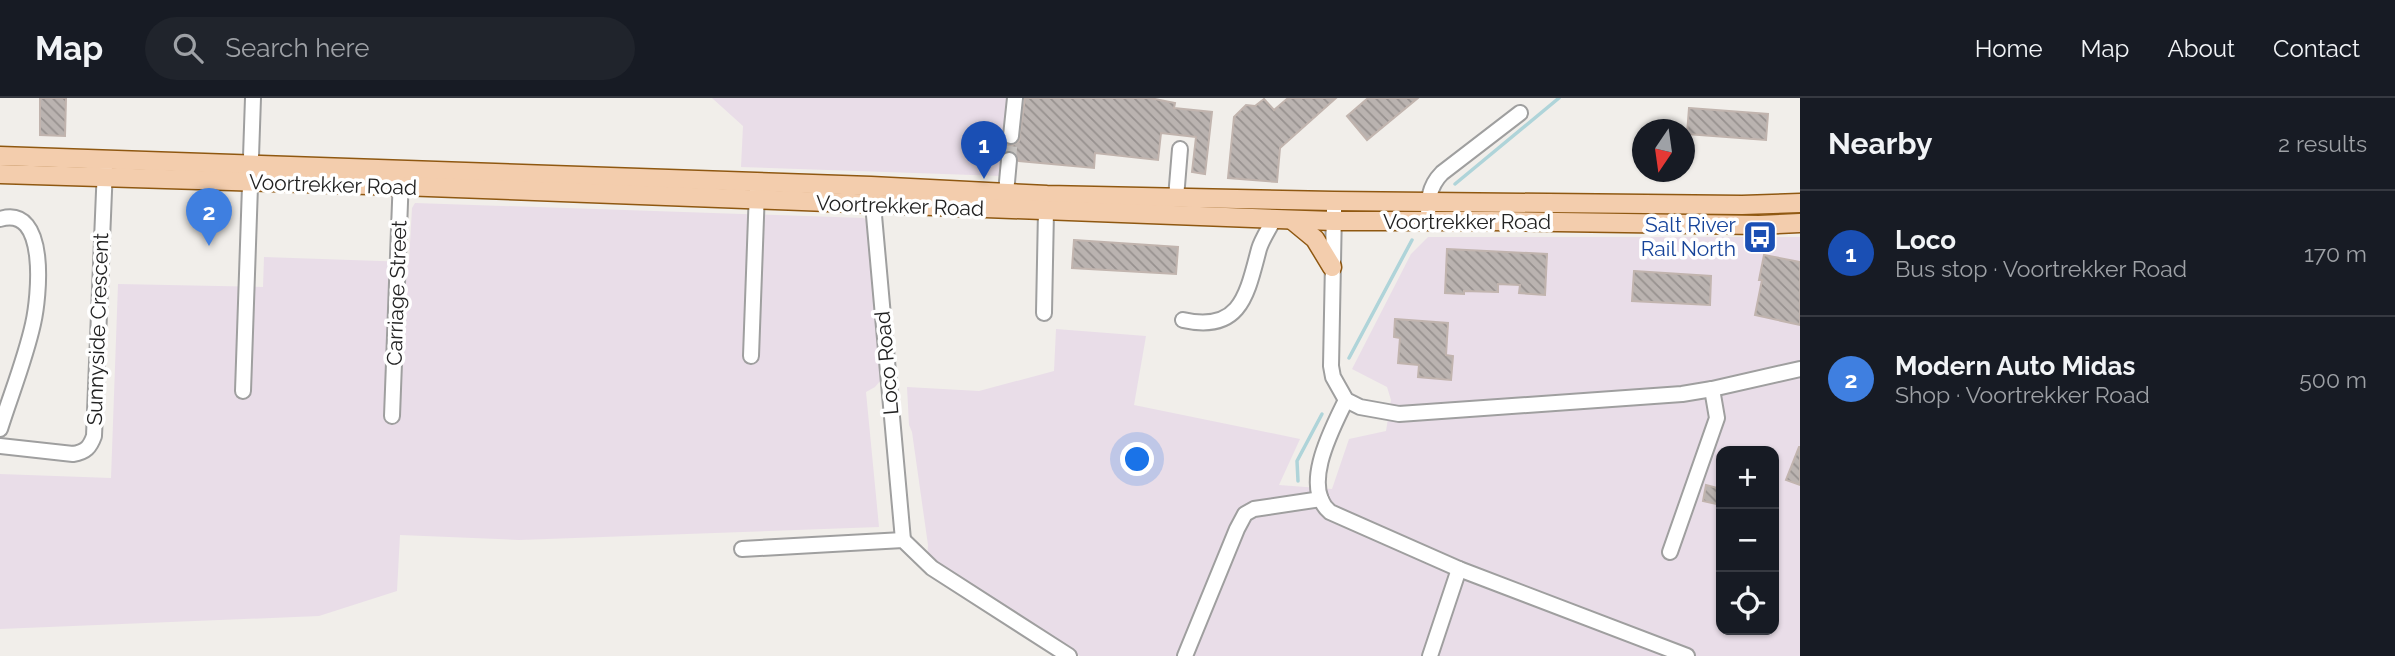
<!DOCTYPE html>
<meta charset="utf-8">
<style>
body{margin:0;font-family:Raleway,sans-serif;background:#20242c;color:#f1f3f6}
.controls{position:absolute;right:21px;bottom:21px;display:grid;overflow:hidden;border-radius:14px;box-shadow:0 2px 5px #0004}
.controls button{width:63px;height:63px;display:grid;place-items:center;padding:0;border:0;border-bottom:2px solid #363941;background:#171b24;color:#f1f3f6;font:35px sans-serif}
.compass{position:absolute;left:1632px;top:21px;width:63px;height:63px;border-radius:50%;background:#171b24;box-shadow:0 2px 5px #0004;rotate:193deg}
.you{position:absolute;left:1138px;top:362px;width:24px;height:24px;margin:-18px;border:5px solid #fff;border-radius:50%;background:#1a73e8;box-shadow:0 0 0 10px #1a73e833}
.badge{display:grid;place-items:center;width:46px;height:46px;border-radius:50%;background:#d93025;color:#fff;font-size:23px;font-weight:700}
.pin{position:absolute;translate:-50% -58px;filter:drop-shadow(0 2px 4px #0008)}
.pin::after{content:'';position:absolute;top:37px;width:24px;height:21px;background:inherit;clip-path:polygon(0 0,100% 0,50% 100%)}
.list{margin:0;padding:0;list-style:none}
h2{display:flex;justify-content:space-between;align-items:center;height:91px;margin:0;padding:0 28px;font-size:30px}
h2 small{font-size:23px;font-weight:400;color:#9ea1a6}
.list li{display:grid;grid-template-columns:46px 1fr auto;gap:21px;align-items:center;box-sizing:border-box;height:126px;padding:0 28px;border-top:2px solid #363941}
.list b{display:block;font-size:26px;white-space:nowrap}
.list p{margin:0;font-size:23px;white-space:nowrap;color:#9ea1a6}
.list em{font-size:23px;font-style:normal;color:#9ea1a6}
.icon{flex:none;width:38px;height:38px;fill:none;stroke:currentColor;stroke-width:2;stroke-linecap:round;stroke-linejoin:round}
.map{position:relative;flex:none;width:1800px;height:558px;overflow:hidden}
header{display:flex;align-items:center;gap:42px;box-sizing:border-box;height:98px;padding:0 35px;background:#171b24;border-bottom:2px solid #363941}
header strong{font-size:33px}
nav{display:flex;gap:38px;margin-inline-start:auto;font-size:24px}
.search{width:490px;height:63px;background:#20242c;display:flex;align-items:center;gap:18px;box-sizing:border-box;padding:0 24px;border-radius:38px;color:#9ea1a6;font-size:26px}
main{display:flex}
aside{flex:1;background:#171b24}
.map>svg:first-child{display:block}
.industrial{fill:#e9dde8;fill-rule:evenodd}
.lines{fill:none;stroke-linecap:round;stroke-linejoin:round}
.stream{stroke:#afd4d9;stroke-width:3.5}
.building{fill:url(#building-back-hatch);stroke:#c1b4ae;stroke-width:2}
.minor-tunnel{stroke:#c8c5c2;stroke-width:14;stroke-dasharray:14 7;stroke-linecap:butt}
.minor-casing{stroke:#9f9f9f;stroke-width:18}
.major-casing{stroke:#8f5811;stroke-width:21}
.minor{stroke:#fff;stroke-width:14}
.major{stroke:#f3cdad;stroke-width:18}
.labels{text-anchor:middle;stroke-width:7;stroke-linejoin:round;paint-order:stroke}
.street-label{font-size:21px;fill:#222;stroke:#fff}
.transit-label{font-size:21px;fill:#164399;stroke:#fff;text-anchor:end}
</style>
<header>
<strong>Map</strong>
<div class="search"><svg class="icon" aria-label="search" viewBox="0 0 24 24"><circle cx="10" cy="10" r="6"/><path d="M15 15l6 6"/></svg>Search here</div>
<nav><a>Home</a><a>Map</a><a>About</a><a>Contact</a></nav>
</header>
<main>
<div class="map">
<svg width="1800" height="558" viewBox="0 0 1800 558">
<defs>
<pattern id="building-back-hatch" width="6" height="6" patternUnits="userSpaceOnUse" patternTransform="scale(1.75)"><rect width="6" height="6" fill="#bab3b0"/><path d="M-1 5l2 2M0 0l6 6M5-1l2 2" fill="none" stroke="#97918f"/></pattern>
</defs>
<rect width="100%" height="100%" fill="#f1eeea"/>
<g class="industrial">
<path d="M712,0h297l-7,78 -261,-9 2,-41z"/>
<path d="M415,105l449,15 3,3 13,160 -5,6 -9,5 13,135 -360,13 -119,-5 -3,56 -78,25 -319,13v-155l111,4 7,-194 145,3 1,-30 145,5 3,-54z"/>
<path d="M1428,139h372v419h-720l-115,-69 -38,-27 1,-15 -16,-113 -3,-7 -2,-38 72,4 75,-20 2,-42 90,7 -12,69 166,34 -21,46 53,4 17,-50 37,-8 5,-31 -4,-13 -35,-18 59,-115zM1721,353h53v179h-53z"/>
</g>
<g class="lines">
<g class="stream">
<path d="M1455,86l104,-86"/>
<path d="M1349,260l63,-118"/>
<path d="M1298,383l-1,-20 25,-47"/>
</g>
</g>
<g class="building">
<path d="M40,0h26l-1,38 -25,-1z"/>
<path d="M1025,0h125l25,5 -1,5 38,4 -7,62 -13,-2 4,-35 -35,-4 -3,27 -63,-7 -1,15 -75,-7 -5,-9 -5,-2 -7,3 1,-11 8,4 8,-5z"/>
<path d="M1288,0h48l-56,50 -3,34 -49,-4 6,-61 12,-12 9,1 9,-7 10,11z"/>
<path d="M1368,0h50l-51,42 -20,-24z"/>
<path d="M1689,10l79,6 -2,26 -79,-6z"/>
<path d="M1074,142l104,7 -2,27 -104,-6z"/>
<path d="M1447,151l100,5 -2,41 -26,-2 1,-8 -22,-1v8l-34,-1v3l-19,-1z"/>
<path d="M1764,157l36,7v63l-45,-10 7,-35h-3z"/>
<path d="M1634,173l77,5 -1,29 -78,-4z"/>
<path d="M1395,221l53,4 -2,32 7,1 -2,24 -33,-3 1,-12 -21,-2 2,-25 -6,-1z"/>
<path d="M1799,349h1v38l-14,-5z"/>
<path d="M1706,387l15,4v16l-18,-4z"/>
</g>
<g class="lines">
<path class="minor-tunnel" d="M1009,62l2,-24"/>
<g class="minor-casing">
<g id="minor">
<path d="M1011,38l4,-38"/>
<path d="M872,95l31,347"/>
<path d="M1006,95l3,-33"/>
<path d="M1176,100l4,-49"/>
<path d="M1334,112l-3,156 2,11 13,23 14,7 39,7 283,-20 30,-5 88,-20"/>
<path d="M0,121c49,-15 39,79 33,105 -8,36 -22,70 -33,105"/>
<path d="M1428,123c0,-19 0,-34 14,-48l78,-60"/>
<path d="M1044,215l2,-102"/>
<path d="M1183,222c58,13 64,-26 76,-71 3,-10 10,-20 15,-30"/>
<path d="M751,258l6,-166"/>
<path d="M243,293l10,-293"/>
<path d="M1346,302c-13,27 -46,87 -16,112l129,57 228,87"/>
<path d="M392,318l9,-240"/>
<path d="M0,348l73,8c13,-2 17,-7 21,-18l11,-269"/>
<path d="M742,451l161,-9 29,28 137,88"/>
<path d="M1670,454l47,-134 -5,-29"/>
<path d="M1185,558l52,-127 8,-15 9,-5 67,-10"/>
<path d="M1430,558l29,-87"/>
</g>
</g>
<g class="major-casing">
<g id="major">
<path d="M0,58l871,30 176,9 287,6 408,4 58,-2"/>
<path d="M0,76l401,12 932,35h158l268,4 41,-2"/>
<path d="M1292,122l23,19 17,28"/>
</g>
</g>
<use href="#minor" class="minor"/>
<use href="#major" class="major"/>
</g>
<defs>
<g id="bus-square" transform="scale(1.75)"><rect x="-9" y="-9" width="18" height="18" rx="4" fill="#1a4fb4" stroke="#fff"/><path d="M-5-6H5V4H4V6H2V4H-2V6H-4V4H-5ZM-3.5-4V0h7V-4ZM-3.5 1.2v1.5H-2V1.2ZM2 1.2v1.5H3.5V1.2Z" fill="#fff"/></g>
</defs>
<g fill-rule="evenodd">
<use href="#bus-square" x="1760" y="139"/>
</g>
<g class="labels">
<g class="street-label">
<text transform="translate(333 87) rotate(2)" y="7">Voortrekker Road</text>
<text transform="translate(900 108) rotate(2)" y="7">Voortrekker Road</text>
<text x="1467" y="131">Voortrekker Road</text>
<text transform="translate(397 195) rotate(-88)" y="7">Carriage Street</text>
<text transform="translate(98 231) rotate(-88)" y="7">Sunnyside Crescent</text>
<text transform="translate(887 265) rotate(-95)" y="7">Loco Road</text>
</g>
<g class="transit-label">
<text x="1736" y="134">Salt River<tspan x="1736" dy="24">Rail North</tspan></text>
</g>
</g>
</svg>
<div class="controls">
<button>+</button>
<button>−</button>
<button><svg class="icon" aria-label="locate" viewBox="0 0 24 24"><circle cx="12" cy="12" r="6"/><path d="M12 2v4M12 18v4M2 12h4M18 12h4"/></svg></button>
</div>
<svg class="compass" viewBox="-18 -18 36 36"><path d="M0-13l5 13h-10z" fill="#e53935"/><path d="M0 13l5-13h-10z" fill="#9ea1a6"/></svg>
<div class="you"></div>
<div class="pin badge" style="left:984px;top:81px;background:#1a4fb4">1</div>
<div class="pin badge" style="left:209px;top:148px;background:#3f7fe0">2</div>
</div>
<aside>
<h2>Nearby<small>2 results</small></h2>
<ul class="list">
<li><span class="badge" style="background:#1a4fb4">1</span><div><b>Loco</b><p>Bus stop · Voortrekker Road</p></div><em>170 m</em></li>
<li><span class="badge" style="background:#3f7fe0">2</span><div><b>Modern Auto Midas</b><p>Shop · Voortrekker Road</p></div><em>500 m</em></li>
</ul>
</aside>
</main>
